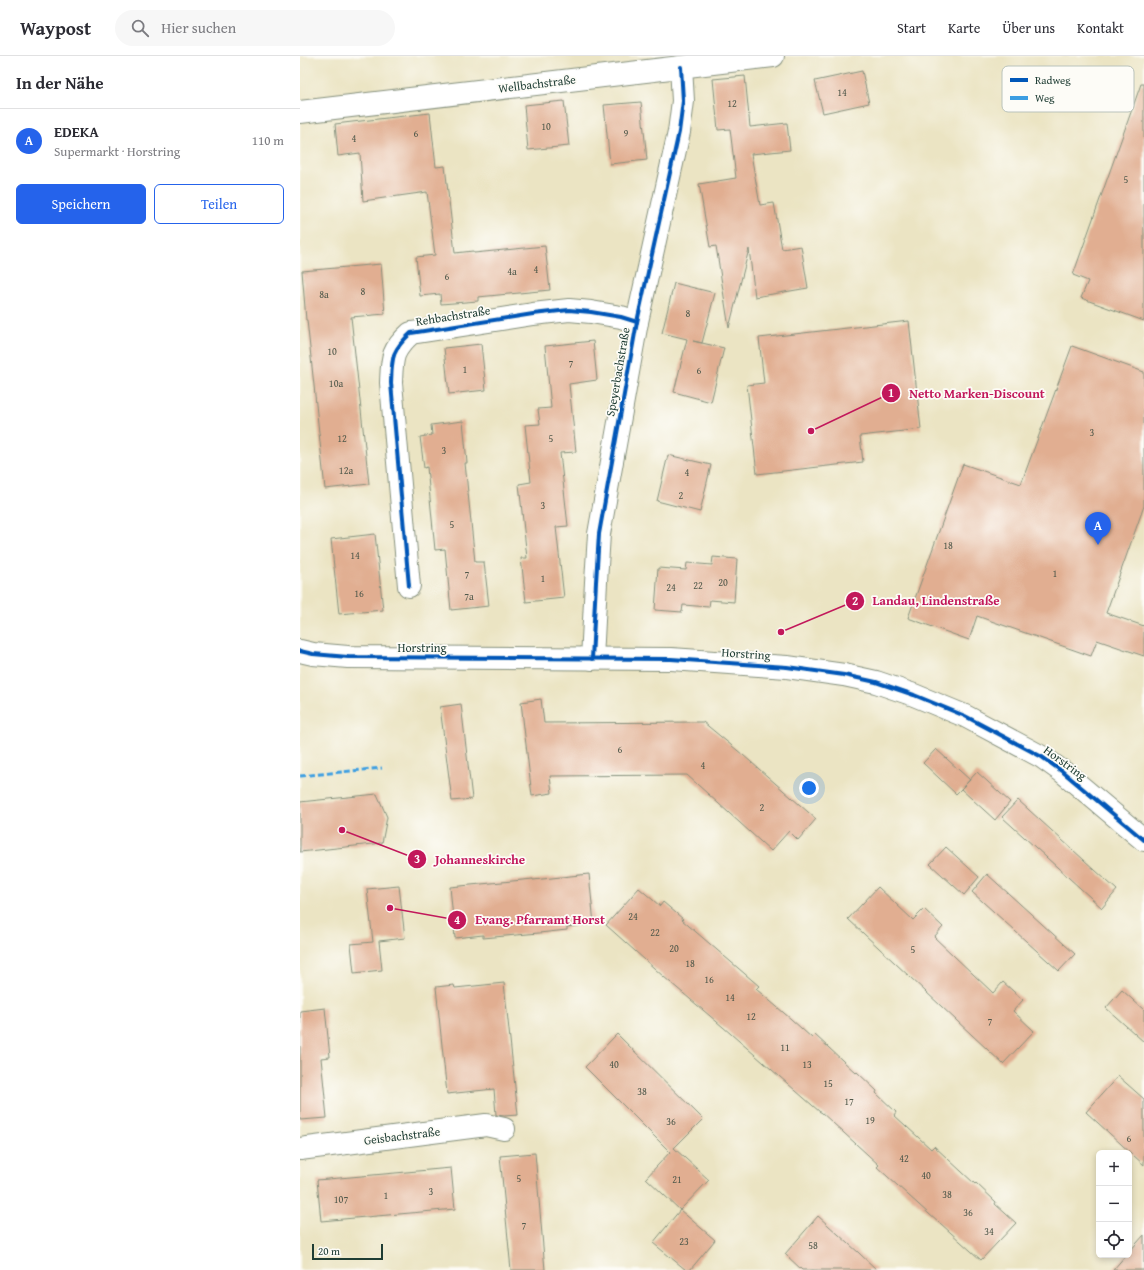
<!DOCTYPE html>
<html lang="de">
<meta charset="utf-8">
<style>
body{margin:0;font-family:"Gentium Book Plus",serif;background:#f7f7f7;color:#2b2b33}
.controls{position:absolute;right:12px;bottom:12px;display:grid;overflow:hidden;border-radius:6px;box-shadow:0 2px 6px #0003}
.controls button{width:36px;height:36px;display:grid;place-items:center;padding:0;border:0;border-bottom:1px solid #e1e1e2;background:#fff;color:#2b2b33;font:20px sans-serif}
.scale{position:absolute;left:12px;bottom:10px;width:71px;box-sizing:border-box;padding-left:4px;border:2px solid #1f3d34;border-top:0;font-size:11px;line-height:14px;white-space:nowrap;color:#1f3d34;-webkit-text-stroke:3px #fdfcf7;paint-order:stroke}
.you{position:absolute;left:509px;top:732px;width:14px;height:14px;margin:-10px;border:3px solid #fff;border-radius:50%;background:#1a73e8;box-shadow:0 0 0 6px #1a73e833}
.badge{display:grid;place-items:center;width:26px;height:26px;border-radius:50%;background:#2563eb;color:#fff;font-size:13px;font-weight:700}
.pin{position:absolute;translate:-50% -33px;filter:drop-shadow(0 1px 2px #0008)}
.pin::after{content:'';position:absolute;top:21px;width:14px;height:12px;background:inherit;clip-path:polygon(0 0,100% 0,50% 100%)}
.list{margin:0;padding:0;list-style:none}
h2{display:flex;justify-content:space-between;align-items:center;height:52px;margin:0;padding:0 16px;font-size:17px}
h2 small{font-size:13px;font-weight:400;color:#7c7c81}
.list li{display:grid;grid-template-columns:26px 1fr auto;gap:12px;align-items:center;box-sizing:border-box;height:64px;padding:0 16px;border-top:1px solid #e1e1e2}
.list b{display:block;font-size:15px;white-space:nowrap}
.list p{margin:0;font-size:13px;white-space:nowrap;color:#7c7c81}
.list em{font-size:13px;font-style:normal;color:#7c7c81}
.actions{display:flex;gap:8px;padding:12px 16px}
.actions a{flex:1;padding:9px 0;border:1px solid #2563eb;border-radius:6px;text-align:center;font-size:14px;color:#2563eb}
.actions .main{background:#2563eb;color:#fff}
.icon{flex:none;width:22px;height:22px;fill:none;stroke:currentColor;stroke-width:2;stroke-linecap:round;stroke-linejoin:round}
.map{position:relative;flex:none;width:844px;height:1214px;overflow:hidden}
header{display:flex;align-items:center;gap:24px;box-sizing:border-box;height:56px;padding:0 20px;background:#fff;border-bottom:1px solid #e1e1e2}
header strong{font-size:19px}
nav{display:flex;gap:22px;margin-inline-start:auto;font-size:14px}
.search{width:280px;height:36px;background:#f7f7f7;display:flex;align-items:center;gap:10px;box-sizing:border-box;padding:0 14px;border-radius:22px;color:#7c7c81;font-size:15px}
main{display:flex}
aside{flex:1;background:#fff}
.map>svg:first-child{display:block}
.building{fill:#e1ae91}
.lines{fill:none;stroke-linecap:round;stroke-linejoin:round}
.minor-casing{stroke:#85907c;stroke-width:24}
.tertiary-casing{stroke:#85907c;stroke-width:24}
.minor{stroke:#fff;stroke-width:22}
.tertiary{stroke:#fff;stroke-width:22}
.quiet{stroke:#3c9ee2;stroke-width:3;stroke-dasharray:6 3;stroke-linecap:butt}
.cycleway-casing{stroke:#fdfcf7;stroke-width:6}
.cycleway{stroke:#0057b8;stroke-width:4}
.labels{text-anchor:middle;stroke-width:3.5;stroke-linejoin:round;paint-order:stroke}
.number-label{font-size:10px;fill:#50594b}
.street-label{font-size:12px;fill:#1f3d34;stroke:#fdfcf7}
.key{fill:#fdfcf7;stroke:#bac3bc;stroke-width:1}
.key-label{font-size:11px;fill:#1f3d34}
.leader{fill:none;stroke:#c2185b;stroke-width:1.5}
.callout-dot{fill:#c2185b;stroke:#fdfcf7;stroke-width:1.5}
.mark-label{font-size:12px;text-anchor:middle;font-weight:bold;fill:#fff}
.callout-label{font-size:13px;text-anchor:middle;font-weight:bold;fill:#c2185b;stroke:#fdfcf7;stroke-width:3.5;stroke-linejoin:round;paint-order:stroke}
</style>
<header>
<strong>Waypost</strong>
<div class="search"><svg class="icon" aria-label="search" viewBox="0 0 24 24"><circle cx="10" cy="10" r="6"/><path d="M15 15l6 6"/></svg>Hier suchen</div>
<nav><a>Start</a><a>Karte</a><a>Über uns</a><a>Kontakt</a></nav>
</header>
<main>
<aside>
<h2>In der Nähe<small></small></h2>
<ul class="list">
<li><span class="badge">A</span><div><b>EDEKA</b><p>Supermarkt · Horstring</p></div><em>110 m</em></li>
</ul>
<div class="actions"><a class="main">Speichern</a><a>Teilen</a></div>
</aside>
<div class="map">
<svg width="844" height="1214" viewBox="0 0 844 1214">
<rect width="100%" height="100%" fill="#fdfcf7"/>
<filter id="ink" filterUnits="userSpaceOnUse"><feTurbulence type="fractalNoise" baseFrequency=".025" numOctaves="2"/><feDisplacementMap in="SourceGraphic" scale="8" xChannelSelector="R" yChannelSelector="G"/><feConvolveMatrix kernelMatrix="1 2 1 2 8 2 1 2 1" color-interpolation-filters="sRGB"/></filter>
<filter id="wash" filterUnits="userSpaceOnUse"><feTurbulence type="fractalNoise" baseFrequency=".012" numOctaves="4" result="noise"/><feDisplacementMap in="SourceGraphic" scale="16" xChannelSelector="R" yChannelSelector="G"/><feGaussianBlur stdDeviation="0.9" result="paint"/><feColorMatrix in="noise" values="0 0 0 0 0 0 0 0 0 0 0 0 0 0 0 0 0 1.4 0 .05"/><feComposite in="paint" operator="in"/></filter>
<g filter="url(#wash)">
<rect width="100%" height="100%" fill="#ebe4c3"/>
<g id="blocks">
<g class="building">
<path d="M562,15l7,32 -46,10 -8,-32z"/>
<path d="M445,20l5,51 37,-4 3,27 -39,4 9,51 14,-2 8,46 19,-3 7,42 -53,9 -6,-48 -20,79 -13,-82 -6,1 -11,-63 37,-6 -6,-49 -12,1 -5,-51z"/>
<path d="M841,28h3v237l-63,-23 7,-17 -15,-6z"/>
<path d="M264,45l5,45 -41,4 -4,-45z"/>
<path d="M341,46l6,58 -37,4 -6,-59z"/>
<path d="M130,57l6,54 9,-1 10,87 18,-2 1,2 71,-7 5,44 -72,7v4l-37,3 -1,-10 -20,2 -4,-39 19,-2 -8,-63 -64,9 -3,-48 -22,3 -3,-32z"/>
<path d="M81,208l4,50 -34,3 18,167 -44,5 -18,-169h-1l-4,-49z"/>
<path d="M374,227l41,10 -13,50 -9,-2 31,7 -13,54 -37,-10 13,-53 -25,-6z"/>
<path d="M609,265l12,108 -61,7 3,26 -106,12 -10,-89 17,-2 -5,-45z"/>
<path d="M293,285l4,39 -28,4 7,68 -16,1 8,73 -12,1 8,71 -38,4 -5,-44h6l-8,-74 12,-2 -6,-57 15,-1 -2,-15 13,-1 -6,-62z"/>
<path d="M181,288l5,46 -37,4 -5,-46z"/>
<path d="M772,290l72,26v134l-38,107 38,13v30l-47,-16 -6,16 -114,-40 -8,24 -61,-22 55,-154 58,20z"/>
<path d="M163,365l4,42h-2l10,99h9l5,44 -38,4 -6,-61 -10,1 -8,-83 -3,1 -4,-31 12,-2 -1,-10z"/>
<path d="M368,399l43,10 -11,47 -43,-11z"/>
<path d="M75,478l8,76 -44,4 -8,-75z"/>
<path d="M413,501l24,2 -3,43 -24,-2 -1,7 -26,-2 -1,7 -27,-2 3,-42 28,2 1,-7 25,2z"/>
<path d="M241,643l3,24 159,-1 40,33 73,64 -18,21 -9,-9 -18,20 -84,-76 -137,1 2,17 -20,3 -11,-94z"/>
<path d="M161,648l11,95 -20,2 -12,-94z"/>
<path d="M636,693l34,31 -14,14 -33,-31z"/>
<path d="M677,716l33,30 -15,18 -34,-31z"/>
<path d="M77,738l10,23 -5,26 -82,9v-50z"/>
<path d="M718,744l99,90 -15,18 -100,-91z"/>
<path d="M646,791l33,30 -15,18 -34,-31z"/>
<path d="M289,818l5,50 -27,3v3l-28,3 -56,5v-3l-28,3 -5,-51 83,-8v1z"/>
<path d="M687,818l88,80 -16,17 -87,-79z"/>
<path d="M99,830l6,52 -26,3 3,29 -28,3 -3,-29 22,-2 -6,-53z"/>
<path d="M578,831l35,33 11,-11 19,18 -9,10 59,56 10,-11 20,18 -10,11 21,20 -31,33 -155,-145z"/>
<path d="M339,832l21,18 3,-4 20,17 -1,1 77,66 -3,3 35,30 21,19 3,-3 41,38 1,-1 20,19 -1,2 20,19 -2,3 37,34 3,-3 41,38 1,-1 20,19 -1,2 21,19 -35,37 -41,-37h-1l-62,-56 2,-2 -58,-53h-1l-97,-85 -59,-50 -58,-52z"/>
<path d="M204,927l14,132 -14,1 -8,-1 -2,-26 -47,5 -11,-107 18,-2 1,3z"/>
<path d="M822,934l22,20v32l-38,-34z"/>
<path d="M25,952l5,49 -9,1 6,60 -27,2v-109z"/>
<path d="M317,978l86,85 -29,29 35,32 -29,30 -34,-32 24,-26 -85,-85z"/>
<path d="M818,1020l26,23v66l-58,-53z"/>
<path d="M235,1097l10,117h-34l-11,-114z"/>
<path d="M151,1112l4,41 -134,12 -4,-41z"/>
<path d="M380,1154l35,30 -25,30h-4l-33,-27z"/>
<path d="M518,1160l41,37 18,17h-75l-17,-16z"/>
<path d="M844,1179v35h-31l13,-15h3v-3z"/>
</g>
</g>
</g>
<g filter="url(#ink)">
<use href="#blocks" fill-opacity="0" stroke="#85907c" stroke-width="1"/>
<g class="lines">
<g class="minor-casing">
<g id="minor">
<path d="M0,56l473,-56"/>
<path d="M109,530l-18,-203c1,-25 0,-32 20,-50l122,-19 36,-4 22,2 30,5 16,5"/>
<path d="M292,603l4,-77 3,-48 38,-212 42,-190 4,-31 -2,-34"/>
<path d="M0,1093l186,-24 18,4"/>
</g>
</g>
<g class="tertiary-casing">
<path id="tertiary" d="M0,595l13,3 35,3 323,2 116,8 57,8 32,7 38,13 51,21 77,41 21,15 81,68"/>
</g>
<use href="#minor" class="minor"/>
<use href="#tertiary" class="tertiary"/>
<path class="quiet" d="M0,720l82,-8"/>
<g class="cycleway-casing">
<g id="cycleway">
<path d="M109,530l-18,-203c1,-25 0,-32 20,-50l122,-19 36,-4 22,2 30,5 16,5"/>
<path d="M0,595l13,3 35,3 323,2 116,8 57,8 32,7 38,13 51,21 77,41 21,15 81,68"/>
<path d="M292,603l4,-77 3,-48 38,-212 42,-190 4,-31 -2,-34"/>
</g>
</g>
<use href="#cycleway" class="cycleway"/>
</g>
</g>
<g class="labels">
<g class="number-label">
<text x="542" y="40">14</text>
<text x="432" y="51">12</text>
<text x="246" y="74">10</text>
<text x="116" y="81">6</text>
<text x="326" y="81">9</text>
<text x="54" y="86">4</text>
<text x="826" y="127">5</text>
<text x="236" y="217">4</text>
<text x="212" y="219">4a</text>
<text x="147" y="224">6</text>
<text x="63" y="239">8</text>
<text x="24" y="242">8a</text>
<text x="388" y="261">8</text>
<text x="32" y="299">10</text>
<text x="271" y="311">7</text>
<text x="165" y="317">1</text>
<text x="399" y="318">6</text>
<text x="36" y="331">10a</text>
<text x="792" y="380">3</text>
<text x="42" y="386">12</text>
<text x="251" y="386">5</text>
<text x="144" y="398">3</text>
<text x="46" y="418">12a</text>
<text x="387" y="420">4</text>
<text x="381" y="443">2</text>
<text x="243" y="453">3</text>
<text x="152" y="472">5</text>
<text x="648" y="493">18</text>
<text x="55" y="503">14</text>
<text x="755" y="521">1</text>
<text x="167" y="522">7</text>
<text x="243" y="526">1</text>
<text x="423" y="530">20</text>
<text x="398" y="533">22</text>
<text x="371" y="535">24</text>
<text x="59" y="541">16</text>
<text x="169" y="544">7a</text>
<text x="320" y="697">6</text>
<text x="403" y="713">4</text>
<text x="462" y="755">2</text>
<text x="333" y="864">24</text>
<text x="355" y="880">22</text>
<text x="374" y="896">20</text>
<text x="613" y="897">5</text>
<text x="390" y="911">18</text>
<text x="409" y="927">16</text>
<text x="430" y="945">14</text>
<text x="451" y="964">12</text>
<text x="690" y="969">7</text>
<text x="485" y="995">11</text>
<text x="314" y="1012">40</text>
<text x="507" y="1012">13</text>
<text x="528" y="1031">15</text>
<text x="342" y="1039">38</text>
<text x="549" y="1049">17</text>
<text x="570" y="1068">19</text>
<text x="371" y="1069">36</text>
<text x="829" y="1086">6</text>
<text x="604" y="1106">42</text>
<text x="626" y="1123">40</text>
<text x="219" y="1126">5</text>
<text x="377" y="1127">21</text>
<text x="131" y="1139">3</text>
<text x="647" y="1142">38</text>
<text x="86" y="1143">1</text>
<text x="41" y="1147">107</text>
<text x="668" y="1160">36</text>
<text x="224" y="1173">7</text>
<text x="689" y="1179">34</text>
<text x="384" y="1189">23</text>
<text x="513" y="1193">58</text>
</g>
<g class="street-label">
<text transform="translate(237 28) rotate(-7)" y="4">Wellbachstraße</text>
<text transform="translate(153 260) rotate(-9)" y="4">Rehbachstraße</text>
<text transform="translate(318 316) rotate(-80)" y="4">Speyerbachstraße</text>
<text x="122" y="596">Horstring</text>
<text transform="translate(446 598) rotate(4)" y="4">Horstring</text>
<text transform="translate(765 707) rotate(36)" y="4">Horstring</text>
<text transform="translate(102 1080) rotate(-7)" y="4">Geisbachstraße</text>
</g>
</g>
<rect x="702" y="10" width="132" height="46" rx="6" class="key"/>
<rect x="710" y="22" width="18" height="4" fill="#0057b8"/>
<rect x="710" y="40" width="18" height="4" fill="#3c9ee2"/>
<g class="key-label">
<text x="735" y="28">Radweg</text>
<text x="735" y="46">Weg</text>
</g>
<path class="leader" d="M511 375L591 337M481 576L555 545M42 774L117 803M90 852L157 864"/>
<g class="callout-dot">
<circle cx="511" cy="375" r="4"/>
<circle cx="481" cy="576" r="4"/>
<circle cx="42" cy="774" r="4"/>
<circle cx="90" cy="852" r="4"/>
<circle cx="591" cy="337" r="10"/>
<circle cx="555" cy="545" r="10"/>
<circle cx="117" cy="803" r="10"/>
<circle cx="157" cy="864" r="10"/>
</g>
<g class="mark-label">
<text x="591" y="341">1</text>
<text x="555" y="549">2</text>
<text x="117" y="807">3</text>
<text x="157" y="868">4</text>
</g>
<g class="callout-label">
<text x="677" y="342">Netto Marken-Discount</text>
<text x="636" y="549">Landau, Lindenstraße</text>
<text x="180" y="808">Johanneskirche</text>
<text x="240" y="868">Evang. Pfarramt Horst</text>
</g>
</svg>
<div class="controls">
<button>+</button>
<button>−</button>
<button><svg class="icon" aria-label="locate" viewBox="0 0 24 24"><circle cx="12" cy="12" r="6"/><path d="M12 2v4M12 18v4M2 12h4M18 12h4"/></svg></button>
</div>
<div class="scale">20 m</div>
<div class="you"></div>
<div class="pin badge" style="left:798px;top:489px">A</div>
</div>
</main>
